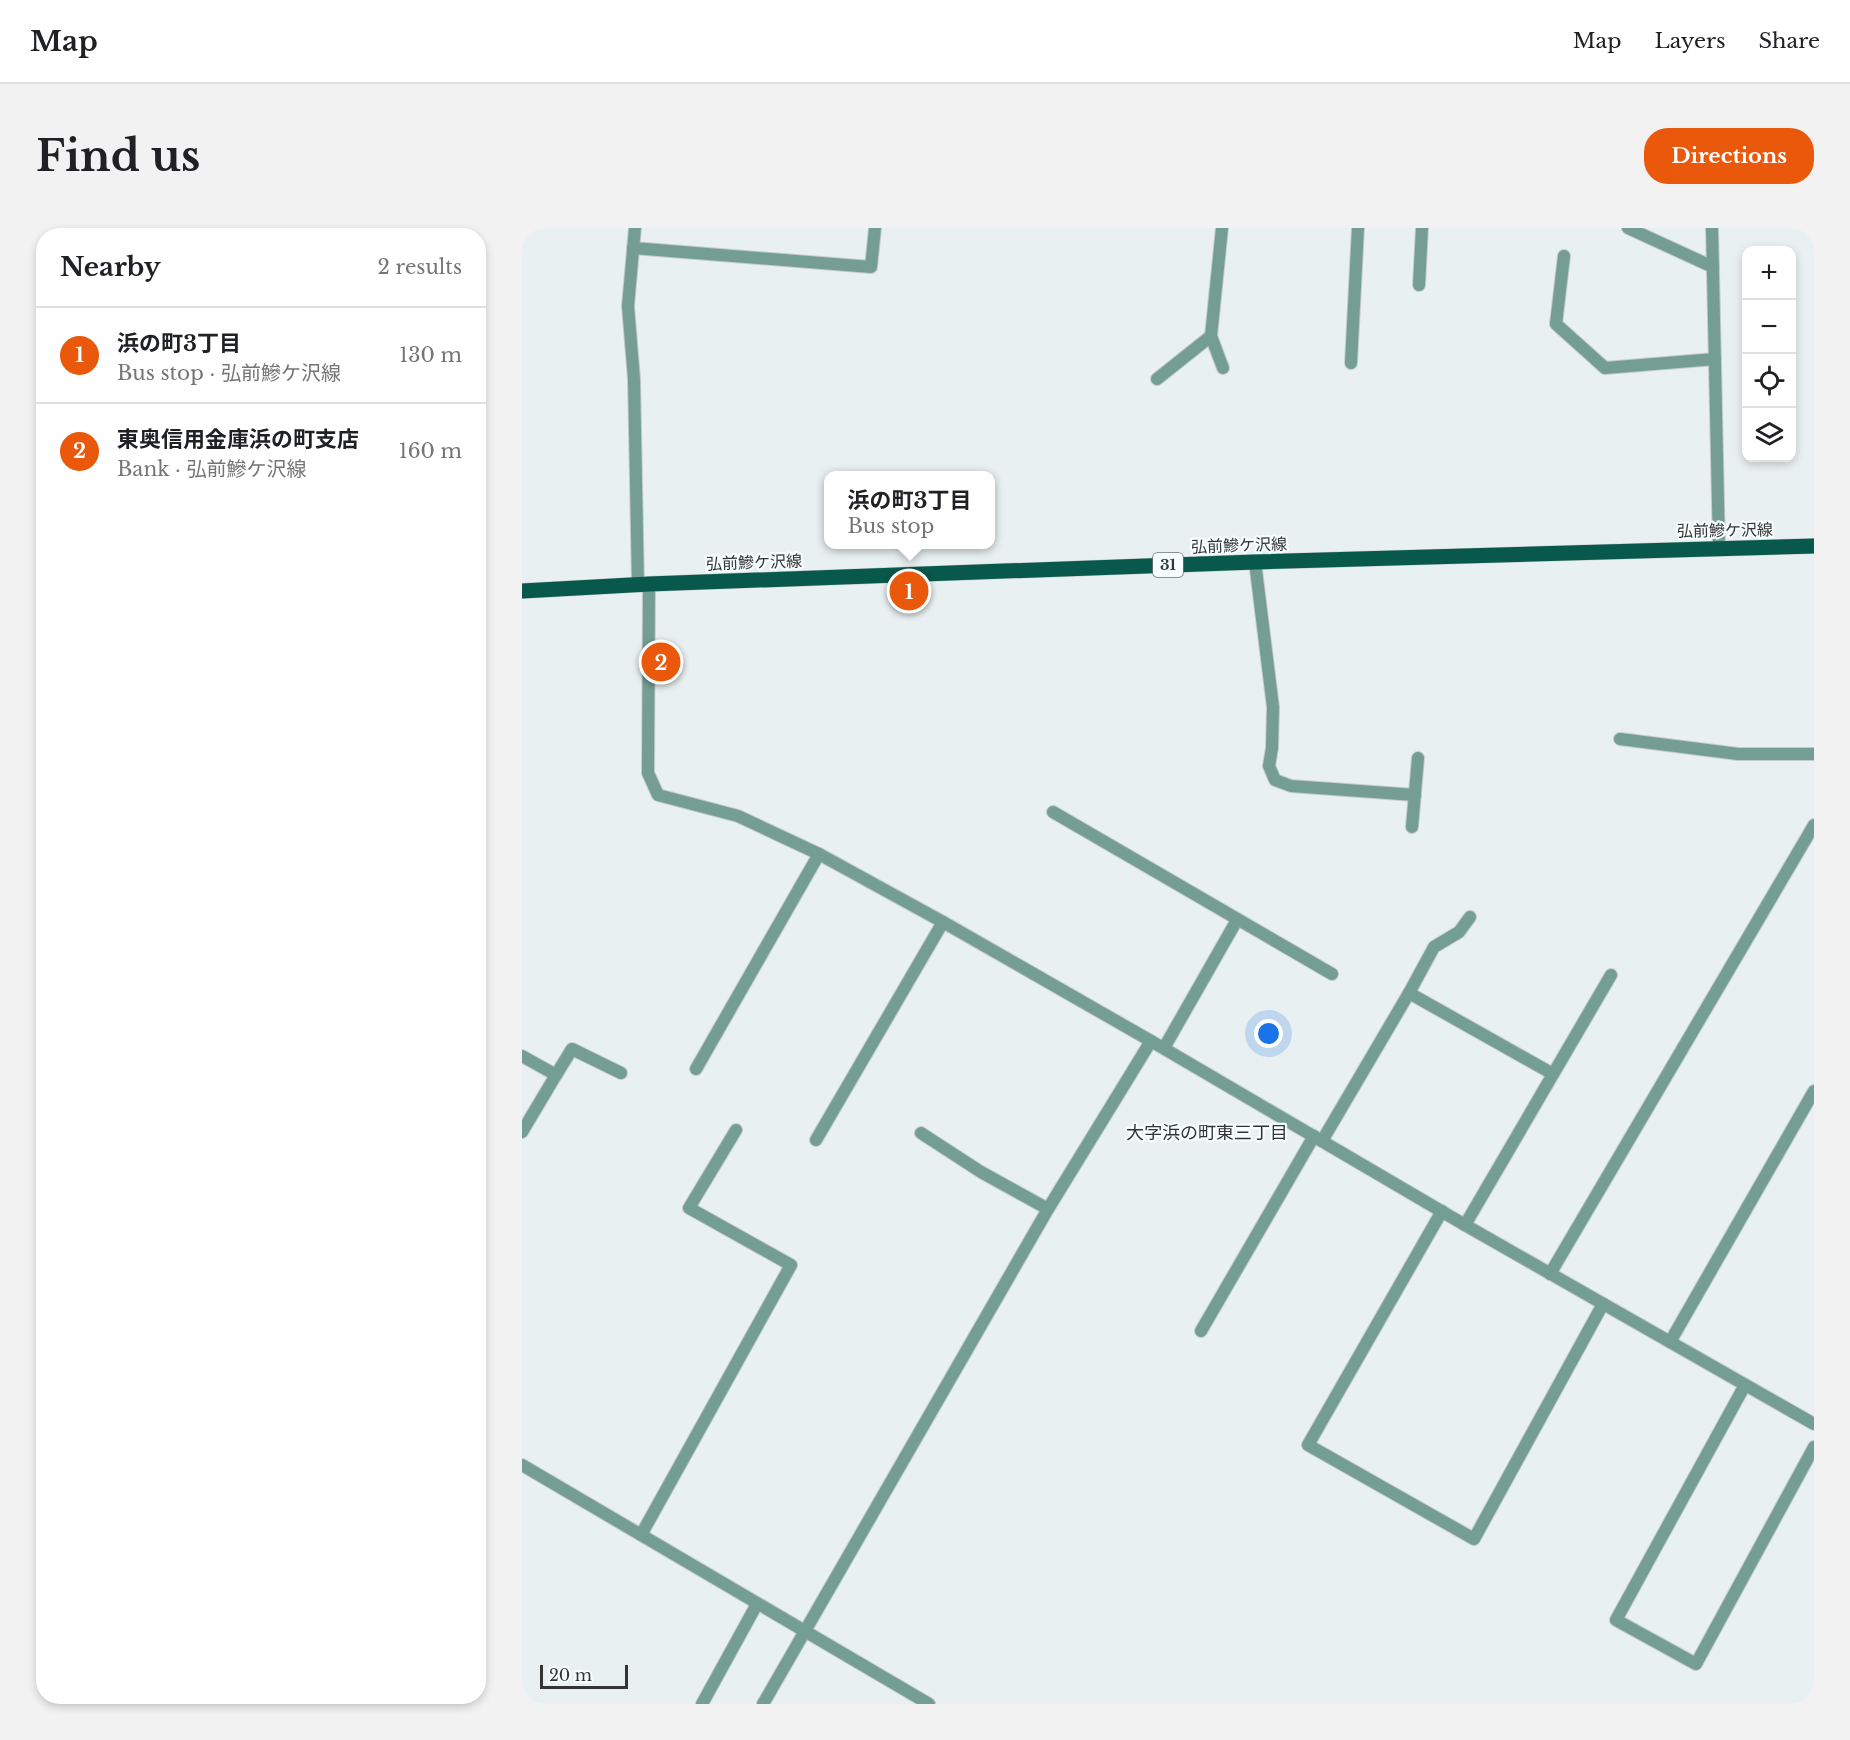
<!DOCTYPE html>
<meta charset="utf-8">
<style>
body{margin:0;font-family:"Libre Baskerville","Noto Sans JP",serif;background:#f2f2f2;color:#202124}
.controls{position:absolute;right:18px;top:18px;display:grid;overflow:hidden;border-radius:12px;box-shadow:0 3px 9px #0003}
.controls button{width:54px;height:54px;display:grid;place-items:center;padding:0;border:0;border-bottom:2px solid #e0e0e0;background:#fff;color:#202124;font:30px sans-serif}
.scale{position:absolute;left:18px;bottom:15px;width:88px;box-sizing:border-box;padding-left:6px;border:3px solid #333535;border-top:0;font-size:16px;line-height:21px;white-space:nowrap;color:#333535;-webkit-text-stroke:4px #f6fdfe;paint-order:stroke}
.you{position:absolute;left:747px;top:806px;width:21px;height:21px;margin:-15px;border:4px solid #fff;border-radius:50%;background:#1a73e8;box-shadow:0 0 0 9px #1a73e833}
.badge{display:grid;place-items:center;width:39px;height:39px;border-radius:50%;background:#ea580c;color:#fff;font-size:20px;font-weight:700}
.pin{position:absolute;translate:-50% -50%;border:3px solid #fff;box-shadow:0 2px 6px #0006}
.popup{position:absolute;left:302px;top:243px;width:171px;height:78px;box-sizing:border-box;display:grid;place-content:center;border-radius:12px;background:#fff;filter:drop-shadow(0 2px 4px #0005);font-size:20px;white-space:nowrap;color:#757577}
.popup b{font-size:22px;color:#202124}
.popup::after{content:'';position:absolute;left:50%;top:100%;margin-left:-12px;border:12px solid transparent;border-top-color:#fff}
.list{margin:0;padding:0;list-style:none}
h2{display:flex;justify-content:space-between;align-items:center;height:78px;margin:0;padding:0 24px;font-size:26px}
h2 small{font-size:20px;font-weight:400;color:#757577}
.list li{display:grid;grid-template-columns:39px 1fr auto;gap:18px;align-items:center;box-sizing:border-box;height:96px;padding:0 24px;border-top:2px solid #e0e0e0}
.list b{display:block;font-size:22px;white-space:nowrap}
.list p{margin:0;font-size:20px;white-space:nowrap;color:#757577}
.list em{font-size:20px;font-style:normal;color:#757577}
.icon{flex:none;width:33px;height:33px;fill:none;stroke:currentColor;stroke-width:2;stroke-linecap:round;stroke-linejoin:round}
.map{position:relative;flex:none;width:1292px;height:1476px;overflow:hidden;border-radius:24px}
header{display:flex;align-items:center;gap:36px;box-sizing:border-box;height:84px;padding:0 30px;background:#fff;border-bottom:2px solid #e0e0e0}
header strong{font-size:28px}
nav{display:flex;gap:33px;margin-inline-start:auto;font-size:21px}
.intro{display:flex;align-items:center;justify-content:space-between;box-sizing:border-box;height:144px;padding:0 36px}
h1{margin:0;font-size:42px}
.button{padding:15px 27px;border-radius:24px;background:#ea580c;color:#fff;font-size:21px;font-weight:700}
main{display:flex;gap:36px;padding:0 36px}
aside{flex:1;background:#fff;border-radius:24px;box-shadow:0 3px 9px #0003}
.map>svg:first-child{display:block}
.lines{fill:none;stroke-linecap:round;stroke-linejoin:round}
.street-casing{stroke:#c5cbcb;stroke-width:14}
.primary-casing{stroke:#c5cbcb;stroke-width:16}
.street{stroke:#749e94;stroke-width:12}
.primary{stroke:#09584c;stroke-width:15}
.labels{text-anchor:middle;stroke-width:4.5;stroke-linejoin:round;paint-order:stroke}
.shield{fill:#f6fdfe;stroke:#6e7171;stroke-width:1.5}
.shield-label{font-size:15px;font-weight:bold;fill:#333535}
.street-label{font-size:16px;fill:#333535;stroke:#f6fdfe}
.neighbourhood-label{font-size:18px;fill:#333535;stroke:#f6fdfe}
</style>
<header>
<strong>Map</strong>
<nav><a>Map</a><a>Layers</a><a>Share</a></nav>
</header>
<div class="intro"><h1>Find us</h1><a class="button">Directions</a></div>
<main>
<aside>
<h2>Nearby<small>2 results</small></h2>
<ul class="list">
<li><span class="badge">1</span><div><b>浜の町3丁目</b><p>Bus stop · 弘前鰺ケ沢線</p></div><em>130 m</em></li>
<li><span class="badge">2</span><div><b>東奥信用金庫浜の町支店</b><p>Bank · 弘前鰺ケ沢線</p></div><em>160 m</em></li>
</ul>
</aside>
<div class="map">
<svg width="1292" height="1476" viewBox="0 0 1292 1476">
<rect width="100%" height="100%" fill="#e9f0f1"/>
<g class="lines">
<g class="street-casing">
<g id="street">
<path d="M113,0l-7,78 6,73 4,205"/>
<path d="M700,0l-11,108 12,32"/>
<path d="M1106,0l85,39"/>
<path d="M1190,0l7,320"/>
<path d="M111,20l238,19 4,-39"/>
<path d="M1042,28l-8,68 49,44 110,-9"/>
<path d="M897,57l3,-57"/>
<path d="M829,135l7,-135"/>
<path d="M635,151l54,-43"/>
<path d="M733,334l18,145 -1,41 -3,18 6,14 16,6 124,9"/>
<path d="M127,356l-1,189 10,22 80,21 81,38 124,68 208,119 314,184 349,199"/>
<path d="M1098,511l118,15h76"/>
<path d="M531,584l279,162"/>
<path d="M890,599l6,-69"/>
<path d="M887,765l25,-46 25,-15 11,-15"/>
<path d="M642,820l73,-128"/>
<path d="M0,828l34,19 -34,57"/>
<path d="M174,841l123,-215"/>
<path d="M34,847l16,-26 49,24"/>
<path d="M399,905l60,39 67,37"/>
<path d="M294,912l127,-218"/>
<path d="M800,913l87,-148 144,81"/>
<path d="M920,983l-134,234 166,94 129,-235"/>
<path d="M943,997l146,-250"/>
<path d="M1028,1046l264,-449"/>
<path d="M679,1103l113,-195"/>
<path d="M1148,1114l144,-251"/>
<path d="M1223,1157l-129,235 80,44 118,-217"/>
<path d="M0,1237l407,239"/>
<path d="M119,1307l150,-270 -102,-57 47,-78"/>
<path d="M180,1476l55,-100"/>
<path d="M241,1476l285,-495 103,-168"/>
</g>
</g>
<g class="primary-casing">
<path id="primary" d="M0,363l127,-7 606,-22 559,-16"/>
</g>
<use href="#street" class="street"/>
<use href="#primary" class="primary"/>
</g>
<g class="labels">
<rect class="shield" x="631" y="325" width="30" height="24" rx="4.5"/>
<g class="shield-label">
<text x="646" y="342">31</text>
</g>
<g class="street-label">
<text transform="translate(1203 302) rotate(-1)" y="6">弘前鰺ケ沢線</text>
<text transform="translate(717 317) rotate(-2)" y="6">弘前鰺ケ沢線</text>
<text transform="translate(232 334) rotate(-2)" y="6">弘前鰺ケ沢線</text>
</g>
<g class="neighbourhood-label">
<text x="685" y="911">大字浜の町東三丁目</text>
</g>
</g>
</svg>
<div class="controls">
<button>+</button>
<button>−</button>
<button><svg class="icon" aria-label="locate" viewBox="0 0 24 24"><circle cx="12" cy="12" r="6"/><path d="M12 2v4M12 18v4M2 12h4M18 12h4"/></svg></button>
<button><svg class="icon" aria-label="layers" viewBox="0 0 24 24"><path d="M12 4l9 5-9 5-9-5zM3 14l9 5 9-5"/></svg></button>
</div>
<div class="scale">20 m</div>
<div class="you"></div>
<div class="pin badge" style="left:387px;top:363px">1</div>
<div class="popup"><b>浜の町3丁目</b>Bus stop</div>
<div class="pin badge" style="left:139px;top:434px">2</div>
</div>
</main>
